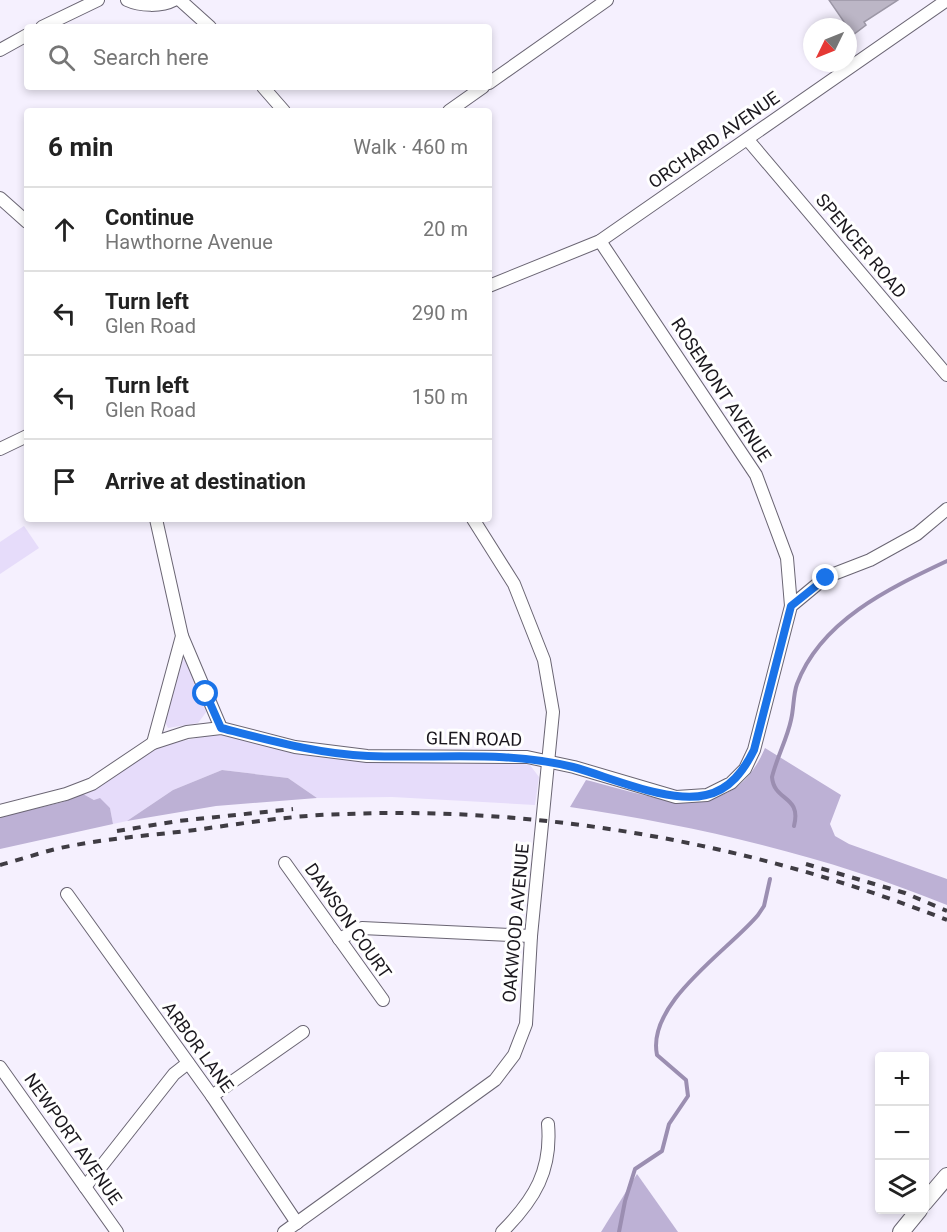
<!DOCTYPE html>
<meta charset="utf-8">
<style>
body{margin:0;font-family:Roboto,sans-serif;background:#f6f6f6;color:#222}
.controls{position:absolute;right:18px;bottom:18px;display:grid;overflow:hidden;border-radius:6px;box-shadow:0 3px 9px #0003}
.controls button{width:54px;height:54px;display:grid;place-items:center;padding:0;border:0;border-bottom:2px solid #e0e0e0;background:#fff;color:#222;font:30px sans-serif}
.compass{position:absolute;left:803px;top:18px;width:54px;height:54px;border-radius:50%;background:#fff;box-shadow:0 3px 9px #0003;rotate:227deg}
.stop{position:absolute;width:18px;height:18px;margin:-14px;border:4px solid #1a73e8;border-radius:50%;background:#fff}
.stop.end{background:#1a73e8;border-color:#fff;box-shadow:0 2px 6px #0008}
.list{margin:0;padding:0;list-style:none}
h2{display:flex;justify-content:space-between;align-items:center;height:78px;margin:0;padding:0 24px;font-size:26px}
h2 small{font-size:20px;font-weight:400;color:#767676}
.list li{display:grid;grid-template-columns:39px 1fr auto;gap:18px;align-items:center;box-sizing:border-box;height:84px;padding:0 24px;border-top:2px solid #e0e0e0}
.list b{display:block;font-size:22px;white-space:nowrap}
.list p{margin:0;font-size:20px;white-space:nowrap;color:#767676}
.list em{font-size:20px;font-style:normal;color:#767676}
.icon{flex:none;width:33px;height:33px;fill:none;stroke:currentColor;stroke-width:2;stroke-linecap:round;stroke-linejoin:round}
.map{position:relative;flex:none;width:947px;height:1232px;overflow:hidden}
.search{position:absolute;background:#fff;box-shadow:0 3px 9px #0003;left:24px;top:24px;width:468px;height:66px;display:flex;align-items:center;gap:15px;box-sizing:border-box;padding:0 21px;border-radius:6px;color:#767676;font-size:22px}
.panel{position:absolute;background:#fff;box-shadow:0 3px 9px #0003;left:24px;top:108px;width:468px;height:414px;border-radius:6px}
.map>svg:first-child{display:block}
.green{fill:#e6dcfa}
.forest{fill:#bdb1d5}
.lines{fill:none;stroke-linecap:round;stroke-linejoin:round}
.stream{stroke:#9b8eb1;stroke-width:4}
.building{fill:#bcb6c6;stroke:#9c97a6;stroke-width:1.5}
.minor-casing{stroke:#6a6573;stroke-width:14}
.secondary-casing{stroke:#6a6573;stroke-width:18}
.minor{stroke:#fff;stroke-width:12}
.secondary{stroke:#fff;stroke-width:16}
.rail{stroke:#3f3c43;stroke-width:4;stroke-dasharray:8 8;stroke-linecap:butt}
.route{stroke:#1a73e8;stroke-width:8}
.labels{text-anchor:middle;stroke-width:6;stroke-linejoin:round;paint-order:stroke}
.street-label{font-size:18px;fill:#1b181e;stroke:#fff}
</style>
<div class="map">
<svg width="947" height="1232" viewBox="0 0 947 1232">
<rect width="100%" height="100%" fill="#f5f0fe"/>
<g class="green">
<path d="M24,526l15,22 -39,26v-32z"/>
<path d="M185,659l22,52 -9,12 -30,5 -4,-8 15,-57z"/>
<path d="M216,734c43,5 84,20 126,25 63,7 126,-3 188,6l9,12 -4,28 -143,-8 -75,1 -29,-20 -66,-8 -49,20 -46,31 -14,3 -3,-16 -27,-14 80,-49z"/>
</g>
<g class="forest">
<path d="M765,748l76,47 -11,29 5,12 14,8 98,35v26c-119,-49 -250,-79 -377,-98l16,-27c66,16 144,51 179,-32z"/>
<path d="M222,770l66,8 29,20 -101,8 -89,15 46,-31z"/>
<path d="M83,794l11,6 6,-2 10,10 3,16 -113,25v-32l63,-15z"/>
<path d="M637,1174l41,58h-77z"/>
</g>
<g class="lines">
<g class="stream">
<path d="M794,826c8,-31 -20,-24 -22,-49 5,-20 15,-38 19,-57 3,-12 2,-25 6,-36 24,-64 93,-96 150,-123"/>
<path d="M619,1232l6,-31 10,-32 27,-18 7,-27 19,-28 -2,-16 -29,-25c-11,-52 72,-105 101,-140l6,-9 6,-27"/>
</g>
</g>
<path class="building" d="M829,0h69l-34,22 2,3 -13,10z"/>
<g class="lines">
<g class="minor-casing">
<g id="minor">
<path d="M127,0c13,6 34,7 47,0"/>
<path d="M180,0l30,27"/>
<path d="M42,27l56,-27"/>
<path d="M0,50l27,-15"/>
<path d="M489,83l118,-83"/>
<path d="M263,87l21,24"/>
<path d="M449,111l34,-24"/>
<path d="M748,140l199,235"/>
<path d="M0,198l27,24"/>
<path d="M600,241l156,234 31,83 4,48"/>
<path d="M489,286l111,-45 347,-241"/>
<path d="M0,449l27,-13"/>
<path d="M182,636l39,92"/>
<path d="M153,743l29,-107 -26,-117"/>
<path d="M0,811l66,-17 26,-10 61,-41 34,-11 34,-4 74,19 72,9 160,1 47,10 102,30 31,-2 24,-12 14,-14 9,-19 37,-144 35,-29 44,-17 47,-26 30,-25"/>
<path d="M285,863l98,137"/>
<path d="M67,894l145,202 85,127"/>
<path d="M339,939l23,-11 169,8"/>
<path d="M0,1067l117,165"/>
<path d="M212,1096l91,-64"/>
<path d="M85,1187l89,-113 14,-11"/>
<path d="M284,1232l211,-152 19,-25 12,-31 5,-88 22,-224 -9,-52 -30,-76 -41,-65"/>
<path d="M502,1232c33,-33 50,-62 46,-108"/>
</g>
</g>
<g class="secondary-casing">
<g id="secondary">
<path d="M924,1203l23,-27"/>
<path d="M901,1232l18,-22"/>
</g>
</g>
<use href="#minor" class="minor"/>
<use href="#secondary" class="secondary"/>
<g class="rail">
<path d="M117,831l61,-10 115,-12"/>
<path d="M806,864l99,29 42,18"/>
<path d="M0,865c23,-6 47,-15 70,-19 41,-8 84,-11 125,-16 50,-7 100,-15 150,-16 204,-8 412,31 602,106"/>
</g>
</g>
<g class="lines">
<path class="route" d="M206,694l15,34c48,12 97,26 147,28 69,3 138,-6 205,11 37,10 96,37 133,28 24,-5 38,-25 48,-45l37,-144 35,-28"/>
</g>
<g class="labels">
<g class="street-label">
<text transform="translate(714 140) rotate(-35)" y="6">ORCHARD AVENUE</text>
<text transform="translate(861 246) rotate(50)" y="6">SPENCER ROAD</text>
<text transform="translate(721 390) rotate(57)" y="6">ROSEMONT AVENUE</text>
<text transform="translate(474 739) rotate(1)" y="6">GLEN ROAD</text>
<text transform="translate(348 921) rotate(55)" y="6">DAWSON COURT</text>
<text transform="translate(516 923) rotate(-85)" y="6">OAKWOOD AVENUE</text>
<text transform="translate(198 1047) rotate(54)" y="6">ARBOR LANE</text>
<text transform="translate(73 1139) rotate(55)" y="6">NEWPORT AVENUE</text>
</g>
</g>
</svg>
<div class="controls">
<button>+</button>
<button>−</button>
<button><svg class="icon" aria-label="layers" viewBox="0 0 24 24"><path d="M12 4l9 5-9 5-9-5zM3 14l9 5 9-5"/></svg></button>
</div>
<svg class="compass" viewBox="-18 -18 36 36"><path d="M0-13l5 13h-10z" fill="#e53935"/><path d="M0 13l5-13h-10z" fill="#767676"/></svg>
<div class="stop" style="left:206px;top:694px"></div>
<div class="stop end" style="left:826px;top:578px"></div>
<div class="search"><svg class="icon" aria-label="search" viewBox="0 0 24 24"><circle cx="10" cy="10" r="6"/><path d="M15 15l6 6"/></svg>Search here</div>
<section class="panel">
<h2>6 min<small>Walk · 460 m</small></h2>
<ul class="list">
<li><svg class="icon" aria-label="ahead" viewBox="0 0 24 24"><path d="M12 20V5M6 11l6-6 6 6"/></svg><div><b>Continue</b><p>Hawthorne Avenue</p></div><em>20 m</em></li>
<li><svg class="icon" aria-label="left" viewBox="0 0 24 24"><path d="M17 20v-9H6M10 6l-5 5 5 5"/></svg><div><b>Turn left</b><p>Glen Road</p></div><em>290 m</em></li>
<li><svg class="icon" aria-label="left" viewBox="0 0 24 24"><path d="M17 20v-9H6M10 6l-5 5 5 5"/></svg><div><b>Turn left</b><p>Glen Road</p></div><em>150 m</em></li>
<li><svg class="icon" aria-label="arrive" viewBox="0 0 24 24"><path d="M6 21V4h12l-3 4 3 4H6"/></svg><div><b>Arrive at destination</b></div></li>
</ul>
</section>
</div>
